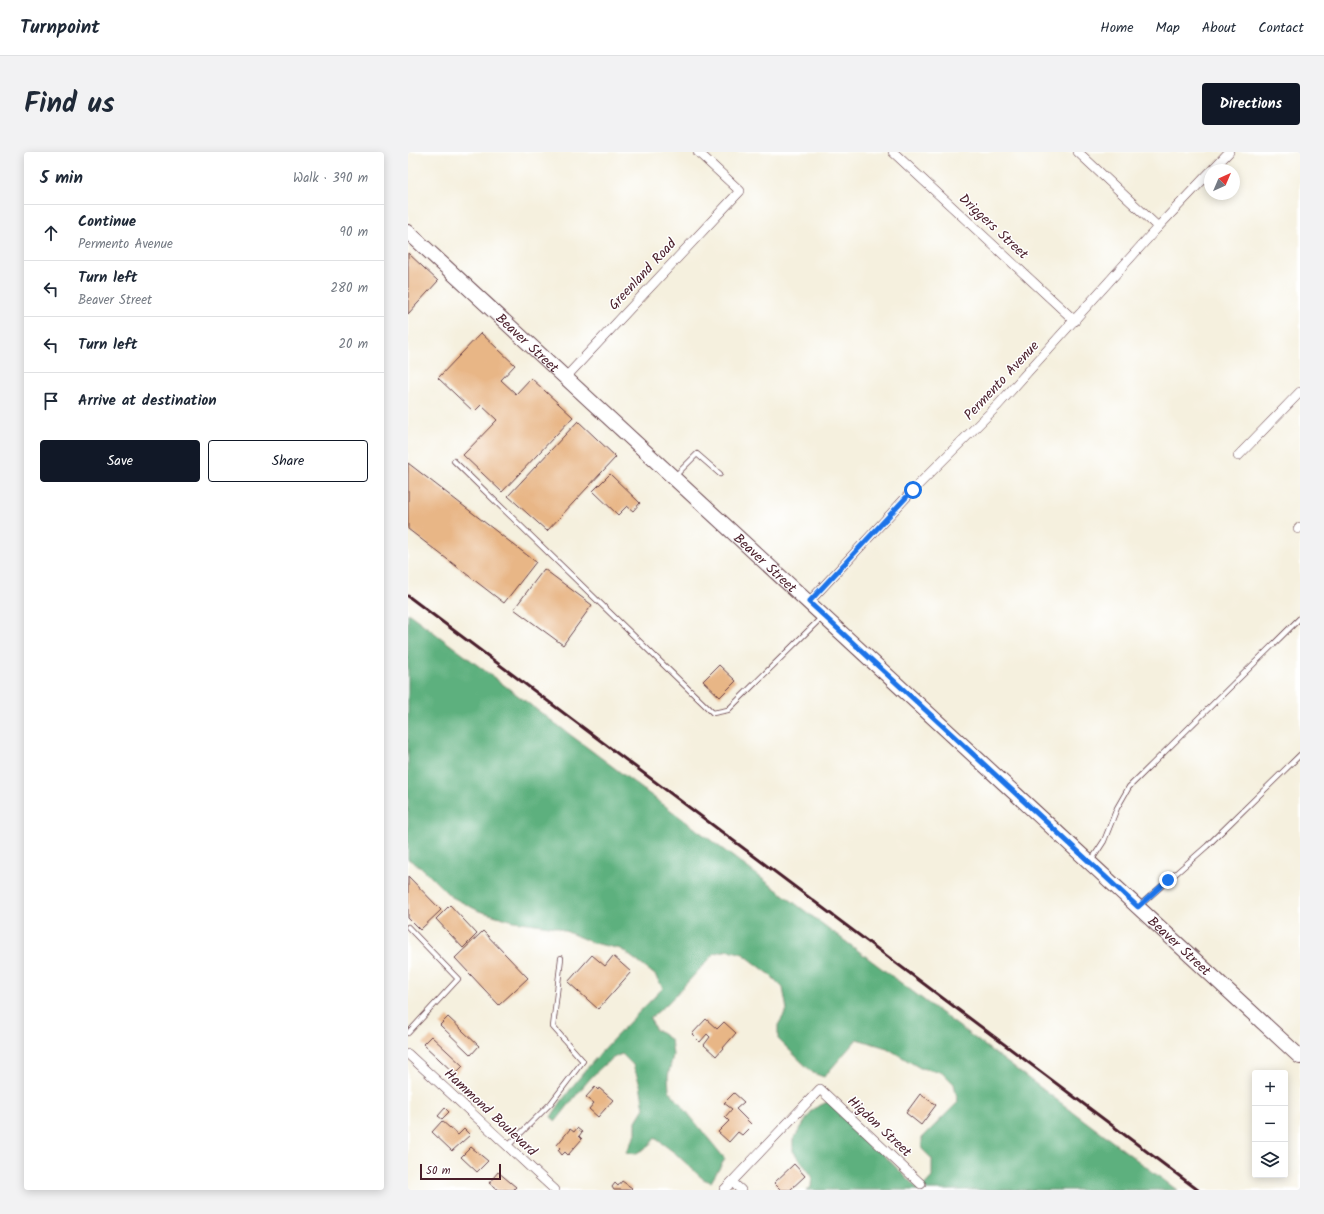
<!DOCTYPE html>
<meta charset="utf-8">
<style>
body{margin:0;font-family:Kalam,sans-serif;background:#f2f2f3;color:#1f2937}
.controls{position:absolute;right:12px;bottom:12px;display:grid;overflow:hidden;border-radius:4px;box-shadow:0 2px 10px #0003}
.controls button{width:36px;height:36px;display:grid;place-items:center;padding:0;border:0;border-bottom:1px solid #e0e1e3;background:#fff;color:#1f2937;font:20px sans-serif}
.compass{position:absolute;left:796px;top:12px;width:36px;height:36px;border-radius:50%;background:#fff;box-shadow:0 2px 10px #0003;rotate:44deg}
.scale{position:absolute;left:12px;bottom:10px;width:81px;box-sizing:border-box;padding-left:4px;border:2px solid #4a1f2b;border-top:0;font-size:11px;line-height:14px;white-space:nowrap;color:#4a1f2b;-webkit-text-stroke:3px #fff;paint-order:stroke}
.stop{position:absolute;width:12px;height:12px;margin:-9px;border:3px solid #1a73e8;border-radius:50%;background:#fff}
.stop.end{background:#1a73e8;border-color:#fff;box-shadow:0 1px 4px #0008}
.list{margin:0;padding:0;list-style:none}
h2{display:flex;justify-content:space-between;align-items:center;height:52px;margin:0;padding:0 16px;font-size:17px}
h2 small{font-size:13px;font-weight:400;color:#747a83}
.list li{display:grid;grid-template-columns:26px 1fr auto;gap:12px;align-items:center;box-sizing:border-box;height:56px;padding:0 16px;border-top:1px solid #e0e1e3}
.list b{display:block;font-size:15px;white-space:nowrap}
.list p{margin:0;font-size:13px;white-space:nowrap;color:#747a83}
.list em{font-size:13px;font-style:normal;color:#747a83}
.actions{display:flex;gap:8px;padding:12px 16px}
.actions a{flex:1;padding:9px 0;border:1px solid #111827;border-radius:4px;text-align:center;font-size:14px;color:#111827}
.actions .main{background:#111827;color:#fff}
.icon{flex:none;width:22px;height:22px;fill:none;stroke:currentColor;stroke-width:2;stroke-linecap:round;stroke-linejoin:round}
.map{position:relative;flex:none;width:892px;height:1038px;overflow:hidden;border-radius:4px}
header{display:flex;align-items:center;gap:24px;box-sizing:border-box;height:56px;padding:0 20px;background:#fff;border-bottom:1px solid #e0e1e3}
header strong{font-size:19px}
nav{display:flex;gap:22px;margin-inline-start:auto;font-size:14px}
.intro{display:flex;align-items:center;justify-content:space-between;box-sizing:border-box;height:96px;padding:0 24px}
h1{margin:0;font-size:28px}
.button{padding:10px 18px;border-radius:4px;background:#111827;color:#fff;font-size:14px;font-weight:700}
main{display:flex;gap:24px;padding:0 24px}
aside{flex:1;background:#fff;border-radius:4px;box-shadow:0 2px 10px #0003}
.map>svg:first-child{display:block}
.forest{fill:#5db07e;stroke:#546854}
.building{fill:#e8b686}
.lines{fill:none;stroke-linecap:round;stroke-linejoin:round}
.service-casing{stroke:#643e46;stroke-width:6}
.minor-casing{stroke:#643e46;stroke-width:10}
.primary-casing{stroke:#643e46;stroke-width:16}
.service{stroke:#fff;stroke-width:4.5}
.minor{stroke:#fff;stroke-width:9}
.primary{stroke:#fff;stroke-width:14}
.rail{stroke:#4a1f2b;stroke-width:3}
.route{stroke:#1a73e8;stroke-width:5}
.labels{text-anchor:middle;stroke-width:3;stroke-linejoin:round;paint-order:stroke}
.street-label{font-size:14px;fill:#4a1f2b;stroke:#fff}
</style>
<header>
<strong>Turnpoint</strong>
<nav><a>Home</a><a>Map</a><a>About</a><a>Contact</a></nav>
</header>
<div class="intro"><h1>Find us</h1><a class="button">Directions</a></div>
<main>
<aside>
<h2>5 min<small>Walk · 390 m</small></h2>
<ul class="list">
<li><svg class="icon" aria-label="ahead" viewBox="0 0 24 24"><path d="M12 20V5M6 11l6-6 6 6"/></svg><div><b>Continue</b><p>Permento Avenue</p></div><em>90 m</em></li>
<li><svg class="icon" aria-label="left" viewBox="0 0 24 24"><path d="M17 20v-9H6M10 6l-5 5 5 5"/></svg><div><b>Turn left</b><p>Beaver Street</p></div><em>280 m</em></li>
<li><svg class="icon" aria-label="left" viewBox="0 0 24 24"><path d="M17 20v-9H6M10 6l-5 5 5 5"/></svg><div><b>Turn left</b></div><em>20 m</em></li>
<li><svg class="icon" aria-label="arrive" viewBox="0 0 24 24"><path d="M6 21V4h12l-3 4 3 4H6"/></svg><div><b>Arrive at destination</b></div></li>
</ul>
<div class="actions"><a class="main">Save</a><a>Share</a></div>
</aside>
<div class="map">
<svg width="892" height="1038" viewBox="0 0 892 1038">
<rect width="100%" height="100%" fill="#fff"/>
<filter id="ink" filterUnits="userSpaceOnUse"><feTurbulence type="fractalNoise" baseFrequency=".025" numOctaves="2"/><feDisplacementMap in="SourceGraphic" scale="8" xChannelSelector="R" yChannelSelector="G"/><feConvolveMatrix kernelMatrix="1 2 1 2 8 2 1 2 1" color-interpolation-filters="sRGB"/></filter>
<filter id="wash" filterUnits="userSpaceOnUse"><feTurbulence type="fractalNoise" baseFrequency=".012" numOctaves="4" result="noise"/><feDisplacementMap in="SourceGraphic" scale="16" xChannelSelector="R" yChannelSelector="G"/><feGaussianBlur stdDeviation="0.9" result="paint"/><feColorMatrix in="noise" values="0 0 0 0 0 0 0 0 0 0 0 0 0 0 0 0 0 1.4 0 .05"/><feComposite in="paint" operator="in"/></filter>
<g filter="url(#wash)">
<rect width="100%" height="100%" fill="#f5f0de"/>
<g class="forest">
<path d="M0,461l769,577h-257l12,-13v-18l-10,-10v-11l36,-36 -4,-18 -12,-12 -22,-4 -33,-20 -30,-9 -33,38 -11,-4 -35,-34v-14l9,-15 -4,-22 -15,-15 -25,-19 -14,-4 -14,3 -49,52 -16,13 5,11 16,11 2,15 -5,21 1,14 56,69 -14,23 -8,-3 -28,-26 -20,-15 -6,8 -14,8 -9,-2 10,-18v-13l8,-13 -4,-24 -7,-19 -11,-11c-23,7 -51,49 -66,67l-5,-4c31,-49 72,-88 112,-129l-8,-13 -34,-26 -28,-6 -37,-16 -42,-6 -35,-10 -29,-15 -28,-28 -14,-9z"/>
<path d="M421,949l90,89h-113l5,-3 1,-11 -19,-25v-11l20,-31z"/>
</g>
<g id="blocks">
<g class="building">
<path d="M0,101l30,28 -30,33z"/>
<path d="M73,181l34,32 -14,15 15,14 15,-16 42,39 -71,75 -39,-37 34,-35 -16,-15 -7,7 -36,-34z"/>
<path d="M170,269l38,36 -69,74 -39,-35z"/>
<path d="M0,311l128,99 -32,41 -96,-74z"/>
<path d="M202,322l30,29 -7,8 -6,-5 -9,9 -25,-24z"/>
<path d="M136,417l48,36 -29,40 -49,-36z"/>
<path d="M311,513l17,16 -16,16 -17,-16z"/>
<path d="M0,724l33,34 -21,20 -12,-12z"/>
<path d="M42,753l27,29 -14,14 -27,-29z"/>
<path d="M75,779l45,47 -29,27 -44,-47z"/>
<path d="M184,803l13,11 8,-10 18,16 -33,37 -30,-27z"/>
<path d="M40,865l31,29 -8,9 -31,-30z"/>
<path d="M298,867l11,10 7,-7 12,11 -20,23 -12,-11 6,-8 -3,-3 -7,8 -8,-8z"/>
<path d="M23,884l32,30 -8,8 -32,-30z"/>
<path d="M187,935l3,3 1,-2 14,12 -15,17 -9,-8 5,-6 -8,-6z"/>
<path d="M326,941l10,9 -8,7 16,16 -10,10 -4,-3 -9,10 -11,-10 11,-11 -4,-4 7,-8 -8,-6z"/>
<path d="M512,942l16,11 -15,20 -15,-12z"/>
<path d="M37,956l4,4 -7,7 -4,-3z"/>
<path d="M34,969l16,14 6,-6 6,6 -18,16 -20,-19z"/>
<path d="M169,976l5,4 -3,4 3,3 -14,16 -3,-3 -3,3 -4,-5 2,-2 -3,-3 13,-16 4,3z"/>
<path d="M63,995l17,14 -11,11 -16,-15z"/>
<path d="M386,1012l11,12 -15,14h-9l-7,-7z"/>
<path d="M90,1020l18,15 -3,3h-15l-9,-7z"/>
<path d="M214,1029l10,7 -2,2h-16l-2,-3 3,-4 3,3z"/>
</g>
</g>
</g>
<g filter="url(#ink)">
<use href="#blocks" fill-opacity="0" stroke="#643e46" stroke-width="1"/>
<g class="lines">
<g class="service-casing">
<g id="service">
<path d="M46,309l259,252 15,-3 94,-93"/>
<path d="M267,324l22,-22 23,20"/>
<path d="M683,709l13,-20 13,-33 12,-21 171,-169"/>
<path d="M731,754l68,-60 93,-91"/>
<path d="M0,775l50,52 -50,54"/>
<path d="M100,994l43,-43 32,-42 -30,-34 8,-69"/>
</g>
</g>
<g class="minor-casing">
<g id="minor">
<path d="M485,0l182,169"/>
<path d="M670,0l80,75"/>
<path d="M804,18l17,-18"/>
<path d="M158,225l174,-186 -42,-39"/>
<path d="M830,304l62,-64"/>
<path d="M890,377l2,-2"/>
<path d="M401,450l104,-112 85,-85 160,-178 52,-55"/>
<path d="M0,902l147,136"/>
<path d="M324,1030l9,8"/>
<path d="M316,1038l96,-101 101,95"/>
</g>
</g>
<g class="primary-casing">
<g id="primary">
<path id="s1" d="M0,80l892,825"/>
</g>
</g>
<use href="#service" class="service"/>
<use href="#minor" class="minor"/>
<use href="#primary" class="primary"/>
<path class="rail" d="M0,444l790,594"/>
</g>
</g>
<g class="lines" filter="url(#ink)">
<path class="route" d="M505,338l-104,112 329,305 30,-27"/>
</g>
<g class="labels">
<g class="street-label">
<text transform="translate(586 74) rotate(43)" y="5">Driggers Street</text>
<text transform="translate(234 122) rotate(-47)" y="5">Greenland Road</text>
<text dy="5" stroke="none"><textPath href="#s1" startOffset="163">Beaver Street</textPath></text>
<text transform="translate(593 228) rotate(-47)" y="5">Permento Avenue</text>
<text dy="5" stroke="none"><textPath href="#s1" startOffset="487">Beaver Street</textPath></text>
<text dy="5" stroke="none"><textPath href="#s1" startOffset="1051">Beaver Street</textPath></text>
<text transform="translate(83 960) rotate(43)" y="5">Hammond Boulevard</text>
<text transform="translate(472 974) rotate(43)" y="5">Higdon Street</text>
</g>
</g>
</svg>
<div class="controls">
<button>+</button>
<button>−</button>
<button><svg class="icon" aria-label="layers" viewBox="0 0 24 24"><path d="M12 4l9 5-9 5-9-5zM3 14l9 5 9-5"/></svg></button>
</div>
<svg class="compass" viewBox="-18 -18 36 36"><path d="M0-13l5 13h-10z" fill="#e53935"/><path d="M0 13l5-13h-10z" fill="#747a83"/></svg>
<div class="scale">50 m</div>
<div class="stop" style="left:505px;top:338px"></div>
<div class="stop end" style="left:760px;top:728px"></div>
</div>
</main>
